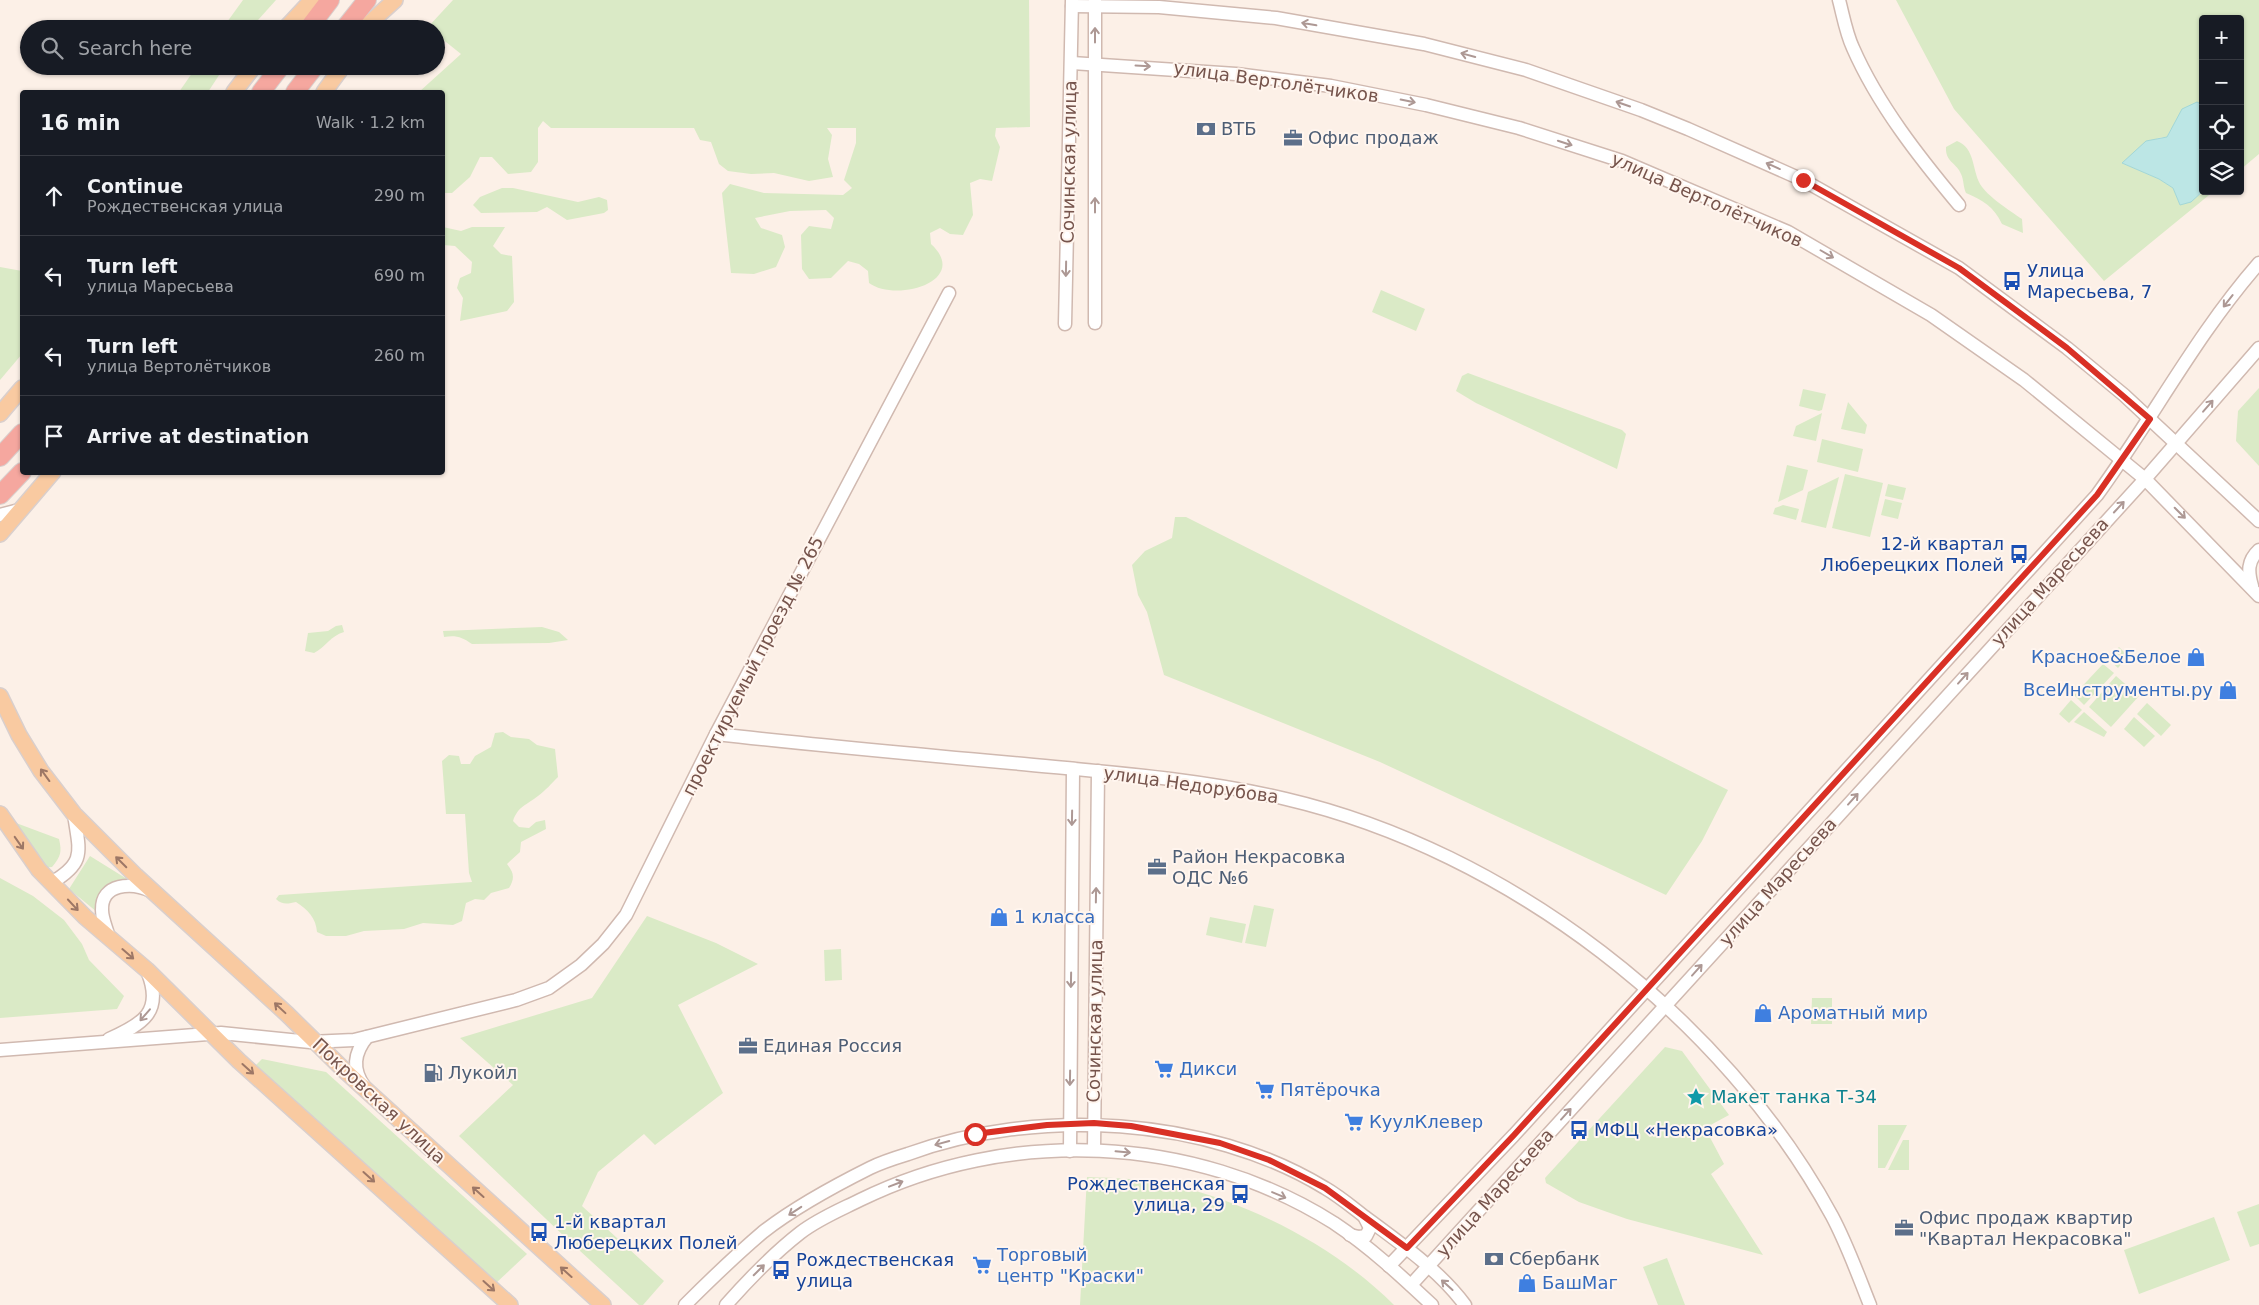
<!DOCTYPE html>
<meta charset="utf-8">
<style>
body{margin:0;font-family:"DejaVu Sans",sans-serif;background:#20242c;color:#f1f3f6}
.controls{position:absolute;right:15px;top:15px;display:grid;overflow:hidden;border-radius:5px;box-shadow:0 1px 4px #0004}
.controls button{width:45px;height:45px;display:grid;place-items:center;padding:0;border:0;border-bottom:1px solid #363941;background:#171b24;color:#f1f3f6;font:25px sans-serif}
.stop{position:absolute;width:15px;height:15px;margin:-11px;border:4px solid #d93025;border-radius:50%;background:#fff}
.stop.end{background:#d93025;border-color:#fff;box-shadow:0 1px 5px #0008}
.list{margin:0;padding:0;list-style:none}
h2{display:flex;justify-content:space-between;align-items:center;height:65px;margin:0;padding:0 20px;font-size:21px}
h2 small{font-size:16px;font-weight:400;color:#9ea1a6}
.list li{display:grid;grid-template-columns:32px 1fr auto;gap:15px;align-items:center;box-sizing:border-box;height:80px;padding:0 20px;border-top:1px solid #363941}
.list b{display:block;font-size:19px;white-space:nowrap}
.list p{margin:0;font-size:16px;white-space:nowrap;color:#9ea1a6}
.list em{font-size:16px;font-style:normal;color:#9ea1a6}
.icon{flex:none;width:28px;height:28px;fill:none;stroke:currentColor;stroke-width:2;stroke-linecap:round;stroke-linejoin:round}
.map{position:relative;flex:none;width:2259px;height:1305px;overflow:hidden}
.search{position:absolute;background:#171b24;box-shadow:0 1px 4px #0004;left:20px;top:20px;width:425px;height:55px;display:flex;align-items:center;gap:12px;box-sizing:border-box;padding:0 18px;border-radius:28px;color:#9ea1a6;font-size:19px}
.panel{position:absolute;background:#171b24;box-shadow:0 1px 4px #0004;left:20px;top:90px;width:425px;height:385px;border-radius:5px}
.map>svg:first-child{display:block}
.green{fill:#daeac6}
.water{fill:#bce6e5;stroke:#a2d7d7}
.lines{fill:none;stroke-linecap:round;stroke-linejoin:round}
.minor-casing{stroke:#d0b9b0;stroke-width:15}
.major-casing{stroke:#d9cfcd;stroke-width:18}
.highway-casing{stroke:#d9cfcd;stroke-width:20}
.minor{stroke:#fff;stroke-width:12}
.major{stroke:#f9caa1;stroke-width:15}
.highway{stroke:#f5a79f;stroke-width:18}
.oneway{stroke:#ad9894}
.oneway2{stroke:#9d7766}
.route{stroke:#d93025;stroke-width:6}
.labels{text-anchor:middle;stroke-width:4;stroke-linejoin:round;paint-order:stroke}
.street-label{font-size:18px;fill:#76544c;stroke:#fff5ee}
.service-label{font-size:18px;fill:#4e5e75;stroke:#fff5ee;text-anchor:start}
.transit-label{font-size:18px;fill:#164399;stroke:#fff5ee;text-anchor:start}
.shop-label{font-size:18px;fill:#366cbe;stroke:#fff5ee;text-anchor:start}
.culture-label{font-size:18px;fill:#0d838f;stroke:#fff5ee;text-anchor:start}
</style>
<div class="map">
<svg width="2259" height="1305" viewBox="0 0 2259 1305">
<rect width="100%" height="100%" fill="#fcf0e7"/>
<g class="green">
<path d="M243,0h33l-26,29h-28z"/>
<path d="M453,0h576l1,127 -34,1 -1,8 5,11 -8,34 -12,-2 -10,4 3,32 -10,20 -13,-1 -10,-6 -10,5 1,11c40,37 -35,59 -62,39l-1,-12 -9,-7 -11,-3 -17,17 -22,1 -7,-10 -1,-34 8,-9 22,3 3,-11 -8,-8 -36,1 -35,7 6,10 21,7 3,12 -9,20 -22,7 -23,-1 -9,-80 8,-9 34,9 79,2 9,-7 -8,-8 12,-37v-15h-29l5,7 -4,24 5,18 -24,4 -35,-8 -23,1 -23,-3 -9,-7 -8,-22 -11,-2 -6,-12h-143l-8,-7 -5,7v34l-7,10 -23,2 -16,-17h-12l-10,20 -18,16h-9l-1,-101h-23l42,-38 -25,-20v-5l-8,-2z"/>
<path d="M1896,0h363v154l-19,16v-151h-37v86l-6,-2 -26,26 -4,8 -9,1 -36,25 37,16 14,9 7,17c13,-4 20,-14 34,-14l-110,90 -150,-172z"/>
<path d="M197,66h28l-17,26h-29z"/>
<path d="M1957,141c18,7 15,28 23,43 7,12 30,27 42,35l1,14 -21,-9c-8,-17 -19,-24 -36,-31 -3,-6 -2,-13 -5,-19 -4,-11 -16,-12 -15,-27z"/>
<path d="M502,188h11l65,14 21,-5 8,3 1,10 -4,3 -37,7 -20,-13 -10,5 -56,1 -8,-8 7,-8z"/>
<path d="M443,227l18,4 11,-4h33l-12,19 8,8 11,2 2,46 -7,9 -47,10 3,-23 -6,-10 3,-10 11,-5 1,-11 -17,-16 -12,-1z"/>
<path d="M0,267l22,4v83l-22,26z"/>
<path d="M1381,290l44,19 -9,22 -44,-19z"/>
<path d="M1468,373l154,57 4,4 -9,35 -141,-66 -20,-12 6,-15z"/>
<path d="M2259,388v78l-23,-25 2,-30z"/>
<path d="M1803,389l23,5 -4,16 -3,1 -20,-5z"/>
<path d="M1848,402l19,23 -2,9 -24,-5z"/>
<path d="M1822,413l-6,28 -23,-5 3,-10z"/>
<path d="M1822,439l41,10 -5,23 -41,-10z"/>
<path d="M1787,465l21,5 -5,20 -25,12z"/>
<path d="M1845,474l38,9 -13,54 -38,-9z"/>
<path d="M1839,477l-13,51 -25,-6 7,-30z"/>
<path d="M1888,484l18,4 -3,12 -18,-4z"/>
<path d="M1885,499l17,4 -4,16 -17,-4z"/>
<path d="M1783,505l16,4 -3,11 -23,-6 2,-6z"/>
<path d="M1175,517h11l542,273 -26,51 -36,54 -286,-133 -216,-87 -17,-63 -9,-17 -6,-30 13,-14 27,-13z"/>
<path d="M342,625l2,7c-14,4 -18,15 -30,21l-9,-2 3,-18 20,-2 8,-5z"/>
<path d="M542,627l17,5 9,8 -19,3 -77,1c-10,-7 -16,-9 -28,-7l-1,-6z"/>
<path d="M2119,647l9,9 -10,12 -10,-9z"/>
<path d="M2103,664l11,9 -30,32 -10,-10z"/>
<path d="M2116,676l23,20 -28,31 -22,-20z"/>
<path d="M2071,700l11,10 -13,13 -10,-9z"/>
<path d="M2147,703l24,22 -10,11 -24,-22z"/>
<path d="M2084,712l23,20 -3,5 -30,-15z"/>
<path d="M2134,717l21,19 -11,11 -20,-18z"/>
<path d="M503,732l8,5 18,2 8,6 18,4 3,28c-6,6 -13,14 -20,19 -11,9 -20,10 -25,25l6,6 10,1 7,-6 9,-2 1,9 -25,13 -1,10 -13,12c7,9 8,14 2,24l-18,5 -7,7 -9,-1 -9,4 -4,18 -9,4 -30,-2 -19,6 -40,2 -18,5h-20l-9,-4c-1,-14 -9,-22 -21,-30 -8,2 -14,3 -20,-3l3,-4 193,-13 -3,-9 -4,-59h-19l-4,-53 7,-6 10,1 2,8h9l5,-8 16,-9 4,-14z"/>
<path d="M8,820l51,19c3,13 2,17 -7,28l-10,1z"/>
<path d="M90,856l37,23c-24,4 -27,10 -30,33l-28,-23z"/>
<path d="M0,878l33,18 31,24 18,24 7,16 35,36 -7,13 -117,9z"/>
<path d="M1254,905l20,4 -8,38 -21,-4z"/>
<path d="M647,916l69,27 42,21 -80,41 45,88 -68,52 -11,-11 -46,38 -16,34 82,75 -21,24h-4l-72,-66 -108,-103 54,-51 -53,-47 132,-40z"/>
<path d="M1210,917l36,7 -4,19 -36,-8z"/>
<path d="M841,949l1,31 -17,1 -1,-31z"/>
<path d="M1812,998h20v26h-21z"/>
<path d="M1665,1047l17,4 47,64 -24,13 19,36 -13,10 52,81 -136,-36 -48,-17 -33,-19 -1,-5z"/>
<path d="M262,1059l64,13 201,182 -32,30 -239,-219z"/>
<path d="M1878,1125h29l-22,43h-7z"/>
<path d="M1903,1140h6v30h-21z"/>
<path d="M1087,1177c30,1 62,2 91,9 78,20 159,62 216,119h-314z"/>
<path d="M2259,1204v40l-9,3 -13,-35z"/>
<path d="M2214,1217l16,43 -91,34 -15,-44z"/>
<path d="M1667,1258l18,47h-27l-15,-38z"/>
</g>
<path class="water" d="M2197,102l6,3v86l-12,11 -11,3 -7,-17 -14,-9 -37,-16 24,-22 21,-4 15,-28z"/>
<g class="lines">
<g class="minor-casing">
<g id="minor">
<path d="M1095,0v323"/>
<path d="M1839,0c4,15 7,33 14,48 25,57 66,109 106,157"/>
<path d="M1072,6l87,1 117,11 148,26 102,26 115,40 47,19 115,51 156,88 108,80 57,47 135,126"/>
<path d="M1072,63l164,11 95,12 95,19 93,23 103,33 166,71 143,83 93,65 121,99 114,117"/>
<path d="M1065,324l7,-324"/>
<path d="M0,515l19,-5 4,-4"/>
<path d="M2252,586c-4,-14 -5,-25 7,-36"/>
<path d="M716,734c98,11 197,20 296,29 92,9 184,15 274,36 222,52 437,217 546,417 15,28 26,59 38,89"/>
<path d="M51,883c36,-21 28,-32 23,-69"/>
<path d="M109,938c-2,-9 -7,-19 -7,-28 -1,-27 30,-28 49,-19"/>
<path d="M109,1039c34,-15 54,-27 39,-66"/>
<path d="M0,1050l221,-17 89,9 44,-2 162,-40 33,-12 32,-23 22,-21 23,-29 90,-181 233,-441"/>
<path d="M364,1086c-12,-17 -10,-33 3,-49"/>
<path d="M1094,1150l4,-379"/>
<path d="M1070,1151l3,-382"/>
<path d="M1350,1235l9,2 7,-1 4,-8 -5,-10"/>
<path d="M1389,1266l125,-131 583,-640c56,-77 99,-160 162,-232"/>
<path d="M1411,1285l734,-806 114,-131"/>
<path d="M685,1305c25,-25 51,-50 78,-73 32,-25 71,-46 107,-64 12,-6 25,-10 38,-14 128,-47 299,-38 417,34 14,8 27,19 40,29 35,26 74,53 100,88"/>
<path d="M726,1305c23,-26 47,-51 74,-72 18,-14 40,-23 60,-33 148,-73 333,-66 474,23 36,24 67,53 98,82"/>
</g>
</g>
<g class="major-casing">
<g id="major">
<path d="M285,29l27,-29"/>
<path d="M363,29l32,-29"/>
<path d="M234,92l20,-26"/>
<path d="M324,92l19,-26"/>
<path d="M0,414l22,-26"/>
<path d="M0,534l53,-62"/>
<path d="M0,696l19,39 22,36 33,43 62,62 151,138 56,55 260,236"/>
<path d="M0,814l39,56 46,47 62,53 92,91 271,244"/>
</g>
</g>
<g class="highway-casing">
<g id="highway">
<path d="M308,29l22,-29"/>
<path d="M344,29l23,-29"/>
<path d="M261,92l20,-26"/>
<path d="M295,92l20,-26"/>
<path d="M0,457l22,-24"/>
<path d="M0,495l22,-23"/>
</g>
</g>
<use href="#minor" class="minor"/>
<use href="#major" class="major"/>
<use href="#highway" class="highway"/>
</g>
<defs><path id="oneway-shaft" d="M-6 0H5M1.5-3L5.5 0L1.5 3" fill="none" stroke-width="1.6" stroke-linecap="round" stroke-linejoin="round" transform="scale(1.25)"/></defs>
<g class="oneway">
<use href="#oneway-shaft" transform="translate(1309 24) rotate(-170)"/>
<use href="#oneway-shaft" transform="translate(1095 35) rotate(-90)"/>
<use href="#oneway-shaft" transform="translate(1468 55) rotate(-165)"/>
<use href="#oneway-shaft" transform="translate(1143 66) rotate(3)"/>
<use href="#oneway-shaft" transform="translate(1408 101) rotate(11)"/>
<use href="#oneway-shaft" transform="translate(1623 104) rotate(-161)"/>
<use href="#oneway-shaft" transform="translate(1565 143) rotate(18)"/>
<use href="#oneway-shaft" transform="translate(1773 166) rotate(-156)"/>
<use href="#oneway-shaft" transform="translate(1095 205) rotate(-90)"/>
<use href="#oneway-shaft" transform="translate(1827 254) rotate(30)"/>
<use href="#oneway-shaft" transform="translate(1066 269) rotate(91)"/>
<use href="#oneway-shaft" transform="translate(2228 301) rotate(128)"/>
<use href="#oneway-shaft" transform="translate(2208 406) rotate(-49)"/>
<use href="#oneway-shaft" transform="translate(2119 507) rotate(-47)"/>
<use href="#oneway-shaft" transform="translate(2180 513) rotate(45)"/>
<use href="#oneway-shaft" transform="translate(1963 678) rotate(-48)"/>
<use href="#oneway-shaft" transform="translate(1853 799) rotate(-48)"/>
<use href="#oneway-shaft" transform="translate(1072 818) rotate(91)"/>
<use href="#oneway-shaft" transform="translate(1096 895) rotate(-89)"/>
<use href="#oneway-shaft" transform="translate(1697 970) rotate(-48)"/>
<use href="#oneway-shaft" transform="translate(1071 980) rotate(91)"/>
<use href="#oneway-shaft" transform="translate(145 1015) rotate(131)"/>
<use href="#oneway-shaft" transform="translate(1070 1078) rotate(91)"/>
<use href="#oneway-shaft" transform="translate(1566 1114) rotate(-48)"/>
<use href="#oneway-shaft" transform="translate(942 1143) rotate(165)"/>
<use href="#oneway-shaft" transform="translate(1123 1152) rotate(5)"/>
<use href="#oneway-shaft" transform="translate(896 1184) rotate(-21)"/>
<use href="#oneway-shaft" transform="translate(1279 1195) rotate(23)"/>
<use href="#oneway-shaft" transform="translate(795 1211) rotate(147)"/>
<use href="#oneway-shaft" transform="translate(759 1270) rotate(-45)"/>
<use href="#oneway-shaft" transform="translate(1447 1285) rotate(-138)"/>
</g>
<g class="oneway2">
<use href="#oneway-shaft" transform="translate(45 775) rotate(-126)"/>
<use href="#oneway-shaft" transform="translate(19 843) rotate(55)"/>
<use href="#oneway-shaft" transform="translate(121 862) rotate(-135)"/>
<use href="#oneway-shaft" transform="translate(73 905) rotate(47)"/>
<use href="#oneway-shaft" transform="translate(128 954) rotate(41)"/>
<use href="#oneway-shaft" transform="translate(280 1008) rotate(-137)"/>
<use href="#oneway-shaft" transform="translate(248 1069) rotate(42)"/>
<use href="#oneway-shaft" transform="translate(369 1177) rotate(42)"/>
<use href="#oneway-shaft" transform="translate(478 1192) rotate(-138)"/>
<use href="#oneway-shaft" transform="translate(566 1272) rotate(-138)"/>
<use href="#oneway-shaft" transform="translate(489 1286) rotate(42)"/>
</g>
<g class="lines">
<path class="route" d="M975,1134l72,-9 47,-2 37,3 89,17 49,17 56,28 82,60 107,-113 583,-640 53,-76 -83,-71 -108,-80 -156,-88"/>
</g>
<defs>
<g id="bank-bare" transform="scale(1.5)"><path d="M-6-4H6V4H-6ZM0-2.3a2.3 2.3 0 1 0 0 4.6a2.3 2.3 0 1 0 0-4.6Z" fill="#5c6f8a" stroke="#fff5ee" stroke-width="2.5" paint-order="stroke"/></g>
<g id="office-bare" transform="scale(1.5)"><path d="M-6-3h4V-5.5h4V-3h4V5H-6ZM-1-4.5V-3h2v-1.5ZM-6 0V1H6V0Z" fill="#5c6f8a" stroke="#fff5ee" stroke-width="2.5" paint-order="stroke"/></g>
<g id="bus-bare" transform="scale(1.5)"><path d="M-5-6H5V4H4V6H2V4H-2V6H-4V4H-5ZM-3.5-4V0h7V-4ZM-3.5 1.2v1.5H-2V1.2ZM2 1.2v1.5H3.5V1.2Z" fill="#1a4fb4" stroke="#fff5ee" stroke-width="2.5" paint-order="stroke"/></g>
<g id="shop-bare" transform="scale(1.5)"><path d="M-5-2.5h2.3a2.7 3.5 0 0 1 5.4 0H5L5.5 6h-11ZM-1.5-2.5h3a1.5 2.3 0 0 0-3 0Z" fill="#3f7fe0" stroke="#fff5ee" stroke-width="2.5" paint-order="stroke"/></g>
<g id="supermarket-bare" transform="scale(1.5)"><path d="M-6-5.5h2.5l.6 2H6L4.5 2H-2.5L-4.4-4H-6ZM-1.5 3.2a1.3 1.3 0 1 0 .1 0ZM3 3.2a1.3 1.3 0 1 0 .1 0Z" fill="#3f7fe0" stroke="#fff5ee" stroke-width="2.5" paint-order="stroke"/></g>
<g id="fuel-bare" transform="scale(1.5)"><path d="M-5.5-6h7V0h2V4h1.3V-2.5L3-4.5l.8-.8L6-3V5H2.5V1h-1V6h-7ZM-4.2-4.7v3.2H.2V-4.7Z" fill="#5c6f8a" stroke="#fff5ee" stroke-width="2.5" paint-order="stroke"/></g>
<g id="sight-bare" transform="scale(1.5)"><path d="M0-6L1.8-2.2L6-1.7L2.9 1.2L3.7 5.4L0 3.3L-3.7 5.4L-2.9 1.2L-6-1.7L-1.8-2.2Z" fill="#0f9aa8" stroke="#fff5ee" stroke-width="2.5" paint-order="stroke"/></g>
</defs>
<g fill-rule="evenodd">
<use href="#bank-bare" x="1206" y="129"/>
<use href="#office-bare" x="1293" y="138"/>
<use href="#bus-bare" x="2012" y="281"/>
<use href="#bus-bare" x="2019" y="554"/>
<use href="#shop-bare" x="2196" y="657"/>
<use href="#shop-bare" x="2228" y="690"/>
<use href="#office-bare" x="1157" y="867"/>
<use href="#shop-bare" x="999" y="917"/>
<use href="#shop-bare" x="1763" y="1013"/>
<use href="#office-bare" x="748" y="1046"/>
<use href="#supermarket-bare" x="1164" y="1069"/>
<use href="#fuel-bare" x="433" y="1073"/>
<use href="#supermarket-bare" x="1265" y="1090"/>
<use href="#sight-bare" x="1696" y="1097"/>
<use href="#supermarket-bare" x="1354" y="1122"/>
<use href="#bus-bare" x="1579" y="1130"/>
<use href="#bus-bare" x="1240" y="1194"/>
<use href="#office-bare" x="1904" y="1228"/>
<use href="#bus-bare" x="539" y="1232"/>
<use href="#bank-bare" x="1494" y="1259"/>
<use href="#supermarket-bare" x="982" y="1265"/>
<use href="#bus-bare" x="781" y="1270"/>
<use href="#shop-bare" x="1527" y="1283"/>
</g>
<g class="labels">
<g class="street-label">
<text transform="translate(1276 82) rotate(8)" y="6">улица Вертолётчиков</text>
<text transform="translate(1069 162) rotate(-89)" y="6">Сочинская улица</text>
<text transform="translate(1707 200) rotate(24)" y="6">улица Вертолётчиков</text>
<text transform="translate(2050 582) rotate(-48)" y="6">улица Маресьева</text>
<text transform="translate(753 666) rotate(-63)" y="6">проектируемый проезд № 265</text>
<text transform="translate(1191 785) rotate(8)" y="6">улица Недорубова</text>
<text transform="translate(1778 882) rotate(-48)" y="6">улица Маресьева</text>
<text transform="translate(1095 1021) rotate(-89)" y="6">Сочинская улица</text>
<text transform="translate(379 1101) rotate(43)" y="6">Покровская улица</text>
<text transform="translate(1495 1193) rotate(-48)" y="6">улица Маресьева</text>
</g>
<g class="service-label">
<text x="1221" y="135">ВТБ</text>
<text x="1308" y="144">Офис продаж</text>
<text x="1172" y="863">Район Некрасовка<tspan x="1172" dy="21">ОДС №6</tspan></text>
<text x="763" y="1052">Единая Россия</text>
<text x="448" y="1079">Лукойл</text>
<text x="1919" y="1224">Офис продаж квартир<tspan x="1919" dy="21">"Квартал Некрасовка"</tspan></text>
<text x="1509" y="1265">Сбербанк</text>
</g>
<g class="transit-label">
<text x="2027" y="277">Улица<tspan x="2027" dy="21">Маресьева, 7</tspan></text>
<text x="2004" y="550" text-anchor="end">12-й квартал<tspan x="2004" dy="21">Люберецких Полей</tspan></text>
<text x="1594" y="1136">МФЦ «Некрасовка»</text>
<text x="1225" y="1190" text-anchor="end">Рождественская<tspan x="1225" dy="21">улица, 29</tspan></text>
<text x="554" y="1228">1-й квартал<tspan x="554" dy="21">Люберецких Полей</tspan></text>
<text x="796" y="1266">Рождественская<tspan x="796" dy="21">улица</tspan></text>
</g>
<g class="shop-label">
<text x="2181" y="663" text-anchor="end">Красное&amp;Белое</text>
<text x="2213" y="696" text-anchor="end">ВсеИнструменты.ру</text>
<text x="1014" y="923">1 класса</text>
<text x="1778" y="1019">Ароматный мир</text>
<text x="1179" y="1075">Дикси</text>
<text x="1280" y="1096">Пятёрочка</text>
<text x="1369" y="1128">КуулКлевер</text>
<text x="997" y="1261">Торговый<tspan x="997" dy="21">центр "Краски"</tspan></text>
<text x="1542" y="1289">БашМаг</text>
</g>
<g class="culture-label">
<text x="1711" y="1103">Макет танка Т-34</text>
</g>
</g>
</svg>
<div class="controls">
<button>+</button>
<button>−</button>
<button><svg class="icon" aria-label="locate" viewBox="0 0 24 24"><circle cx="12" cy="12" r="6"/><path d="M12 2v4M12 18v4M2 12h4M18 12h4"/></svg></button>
<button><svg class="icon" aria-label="layers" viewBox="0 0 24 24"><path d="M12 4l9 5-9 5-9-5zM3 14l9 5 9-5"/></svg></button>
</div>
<div class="stop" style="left:975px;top:1134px"></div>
<div class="stop end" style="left:1803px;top:180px"></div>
<div class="search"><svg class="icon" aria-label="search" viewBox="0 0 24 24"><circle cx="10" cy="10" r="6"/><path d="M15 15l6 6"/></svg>Search here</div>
<section class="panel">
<h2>16 min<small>Walk · 1.2 km</small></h2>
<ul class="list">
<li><svg class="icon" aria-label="ahead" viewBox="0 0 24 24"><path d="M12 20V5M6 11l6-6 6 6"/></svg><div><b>Continue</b><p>Рождественская улица</p></div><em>290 m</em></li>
<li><svg class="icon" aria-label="left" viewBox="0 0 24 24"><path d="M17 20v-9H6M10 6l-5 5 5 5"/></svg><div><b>Turn left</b><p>улица Маресьева</p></div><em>690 m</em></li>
<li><svg class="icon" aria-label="left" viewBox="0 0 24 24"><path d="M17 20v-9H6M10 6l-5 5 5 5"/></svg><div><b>Turn left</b><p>улица Вертолётчиков</p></div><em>260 m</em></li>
<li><svg class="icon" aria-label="arrive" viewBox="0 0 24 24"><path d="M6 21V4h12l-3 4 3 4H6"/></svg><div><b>Arrive at destination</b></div></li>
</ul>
</section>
</div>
